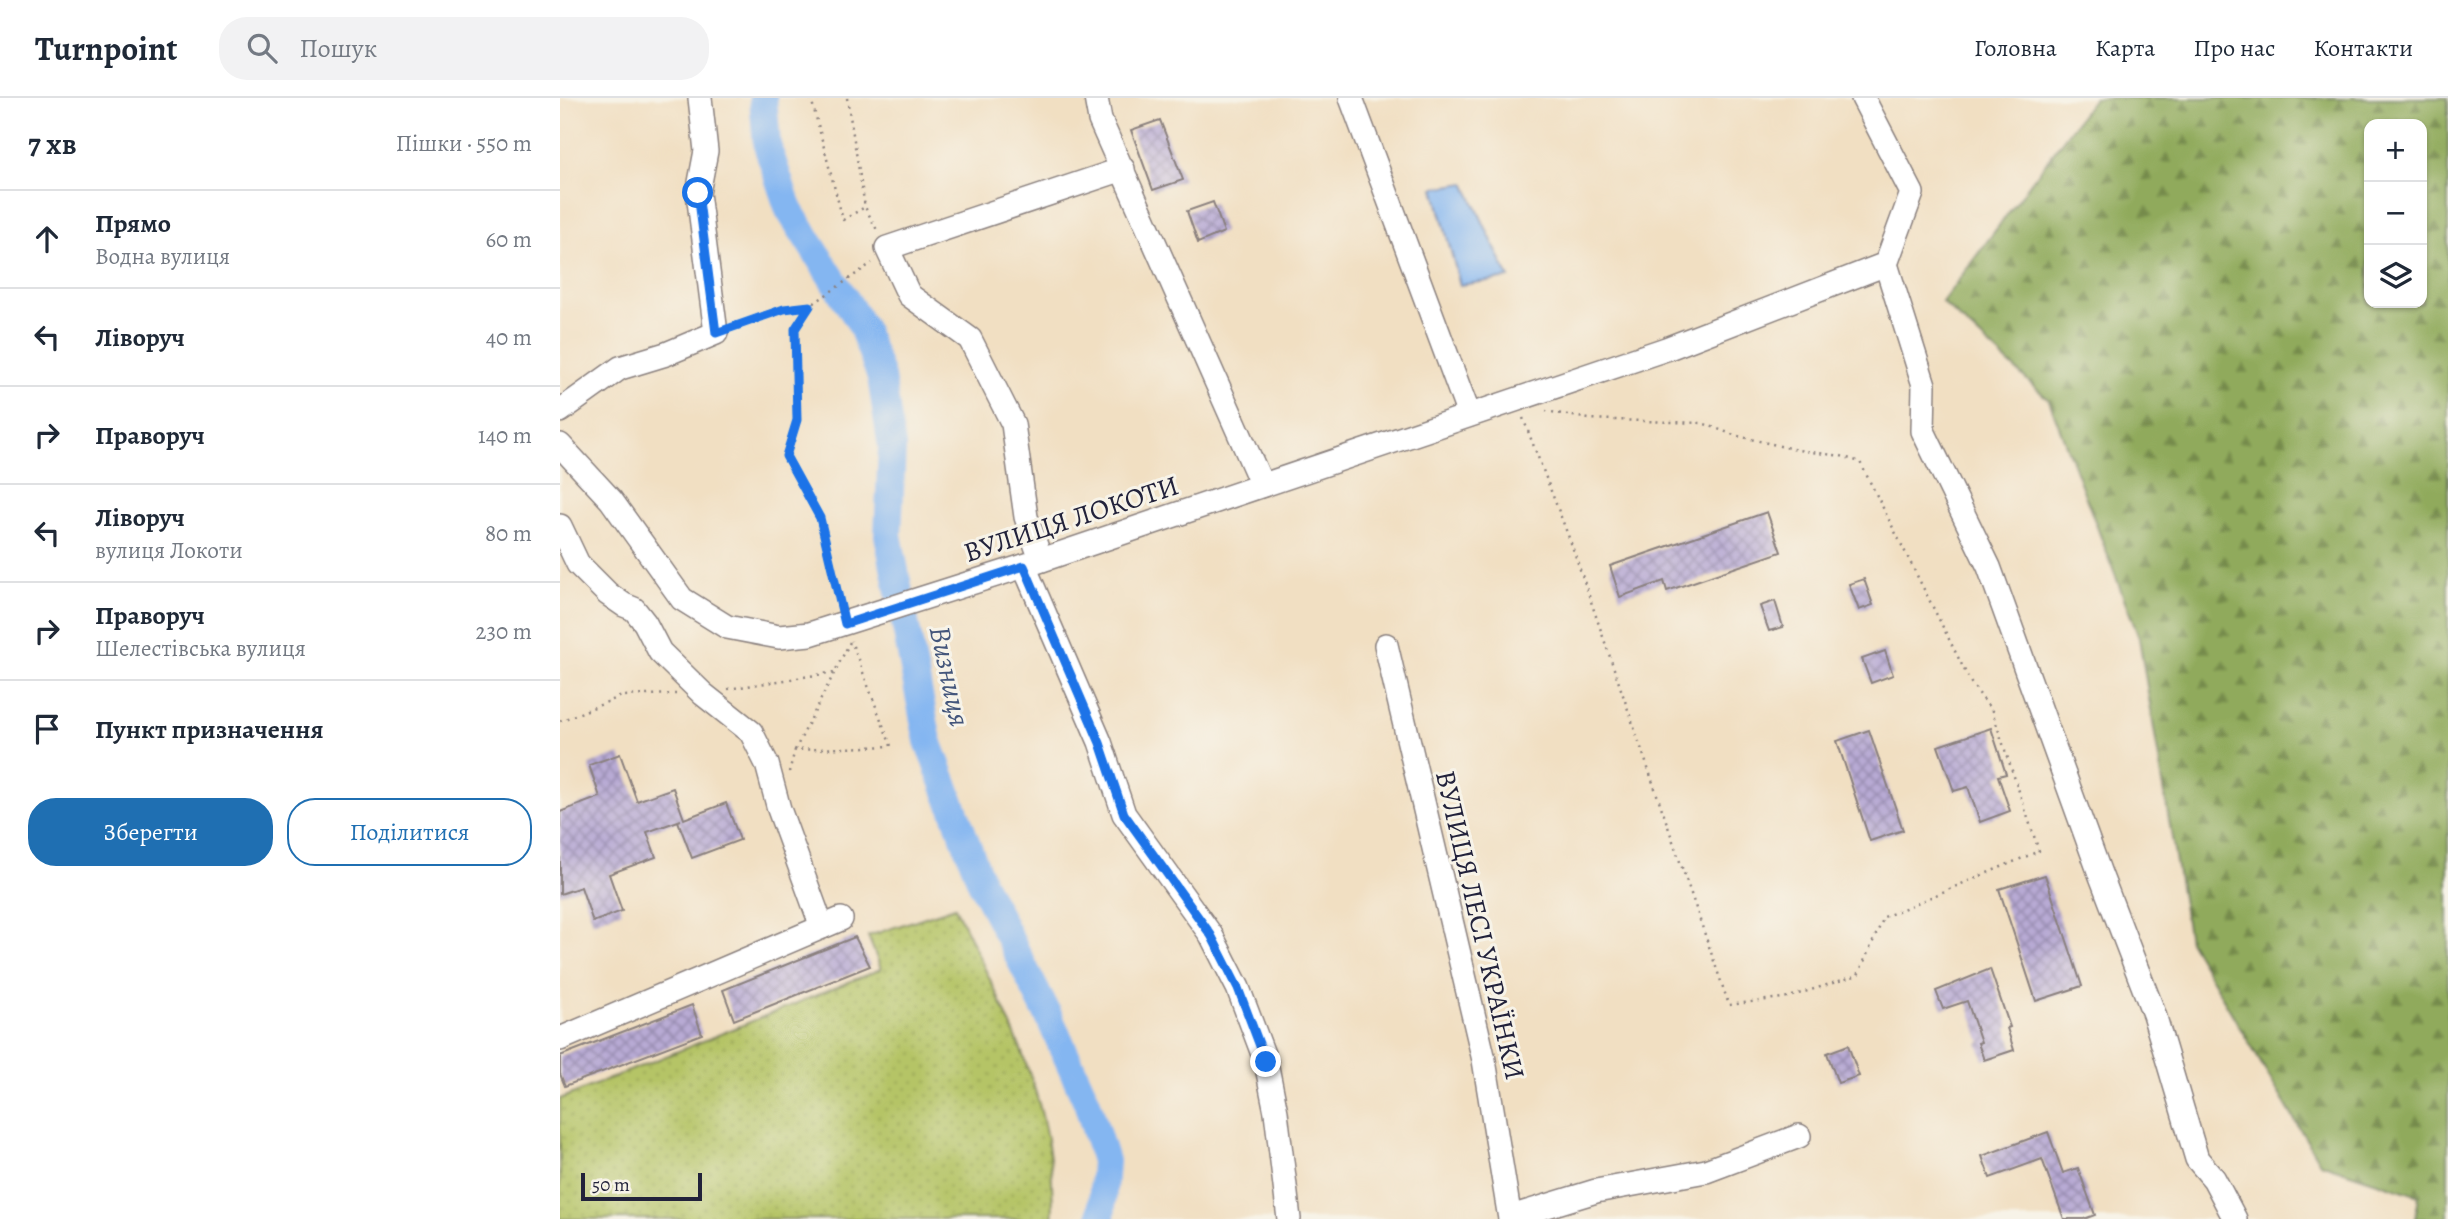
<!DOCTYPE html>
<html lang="uk">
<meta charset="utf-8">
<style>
body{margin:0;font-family:Alegreya,serif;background:#f2f2f3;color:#1f2937}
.controls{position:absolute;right:21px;top:21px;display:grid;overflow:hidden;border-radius:14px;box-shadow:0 2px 5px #0004}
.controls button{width:63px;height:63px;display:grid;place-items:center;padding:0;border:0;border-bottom:2px solid #e0e1e3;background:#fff;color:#1f2937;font:35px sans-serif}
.scale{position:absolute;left:21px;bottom:18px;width:121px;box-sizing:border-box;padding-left:7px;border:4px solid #22223b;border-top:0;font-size:19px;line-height:24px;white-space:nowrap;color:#22223b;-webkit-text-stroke:5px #f7f3e8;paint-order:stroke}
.stop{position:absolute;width:21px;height:21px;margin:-16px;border:5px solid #1a73e8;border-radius:50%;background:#fff}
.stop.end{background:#1a73e8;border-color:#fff;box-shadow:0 2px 7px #0008}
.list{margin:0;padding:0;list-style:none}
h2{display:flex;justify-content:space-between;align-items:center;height:91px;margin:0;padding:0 28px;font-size:30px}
h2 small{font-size:23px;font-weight:400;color:#747a83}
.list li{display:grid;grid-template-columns:46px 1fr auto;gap:21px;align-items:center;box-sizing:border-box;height:98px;padding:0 28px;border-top:2px solid #e0e1e3}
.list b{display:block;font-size:26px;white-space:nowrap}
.list p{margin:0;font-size:23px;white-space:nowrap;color:#747a83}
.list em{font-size:23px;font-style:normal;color:#747a83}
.actions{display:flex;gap:14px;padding:21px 28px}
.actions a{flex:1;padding:16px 0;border:2px solid #1f6fb2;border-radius:28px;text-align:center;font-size:24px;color:#1f6fb2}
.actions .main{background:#1f6fb2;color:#fff}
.icon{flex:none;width:38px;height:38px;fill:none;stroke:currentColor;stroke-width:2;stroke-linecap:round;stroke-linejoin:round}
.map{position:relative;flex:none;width:1888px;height:1121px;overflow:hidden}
header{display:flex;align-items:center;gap:42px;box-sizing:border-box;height:98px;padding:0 35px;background:#fff;border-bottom:2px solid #e0e1e3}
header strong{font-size:33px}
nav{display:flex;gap:38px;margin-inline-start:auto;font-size:24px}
.search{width:490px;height:63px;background:#f2f2f3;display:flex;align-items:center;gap:18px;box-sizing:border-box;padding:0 24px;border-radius:28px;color:#747a83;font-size:26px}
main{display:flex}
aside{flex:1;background:#fff}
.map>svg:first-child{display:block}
.green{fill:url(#green-dots);stroke:#6c7350;stroke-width:2}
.forest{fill:url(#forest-firs);stroke:#59664b;stroke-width:2;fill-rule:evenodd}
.water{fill:#84b6f1;stroke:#536c96;stroke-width:2}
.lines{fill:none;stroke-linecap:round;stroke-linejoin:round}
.river{stroke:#84b6f1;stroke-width:28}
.building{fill:url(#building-cross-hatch)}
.minor-casing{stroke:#8a807e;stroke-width:26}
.path{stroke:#8a807e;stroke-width:2.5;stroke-dasharray:2 5;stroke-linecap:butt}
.minor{stroke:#fff;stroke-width:23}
.route{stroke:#1a73e8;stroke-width:9}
.labels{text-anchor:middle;stroke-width:6;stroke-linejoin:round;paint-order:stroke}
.street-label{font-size:28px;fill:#22223b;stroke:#f7f3e8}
.water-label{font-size:30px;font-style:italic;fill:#44567b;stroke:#f7f3e8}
</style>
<header>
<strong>Turnpoint</strong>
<div class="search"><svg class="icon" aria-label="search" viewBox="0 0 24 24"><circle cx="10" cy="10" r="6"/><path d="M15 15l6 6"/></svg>Пошук</div>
<nav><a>Головна</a><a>Карта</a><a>Про нас</a><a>Контакти</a></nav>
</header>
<main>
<aside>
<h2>7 хв<small>Пішки · 550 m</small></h2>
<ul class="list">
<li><svg class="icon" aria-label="ahead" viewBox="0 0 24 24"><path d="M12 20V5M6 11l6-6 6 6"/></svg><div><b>Прямо</b><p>Водна вулиця</p></div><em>60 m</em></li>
<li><svg class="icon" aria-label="left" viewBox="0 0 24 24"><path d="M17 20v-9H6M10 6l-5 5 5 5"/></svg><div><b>Ліворуч</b></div><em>40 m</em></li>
<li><svg class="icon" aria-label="right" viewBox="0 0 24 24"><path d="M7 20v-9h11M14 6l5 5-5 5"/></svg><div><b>Праворуч</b></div><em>140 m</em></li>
<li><svg class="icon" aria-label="left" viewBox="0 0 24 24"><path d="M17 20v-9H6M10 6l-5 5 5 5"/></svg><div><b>Ліворуч</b><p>вулиця Локоти</p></div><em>80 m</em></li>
<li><svg class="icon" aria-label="right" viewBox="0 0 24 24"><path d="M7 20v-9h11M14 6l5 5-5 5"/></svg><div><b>Праворуч</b><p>Шелестівська вулиця</p></div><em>230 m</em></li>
<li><svg class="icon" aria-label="arrive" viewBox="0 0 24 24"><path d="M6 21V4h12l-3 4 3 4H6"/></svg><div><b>Пункт призначення</b></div></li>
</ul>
<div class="actions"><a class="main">Зберегти</a><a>Поділитися</a></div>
</aside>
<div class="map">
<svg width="1888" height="1121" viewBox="0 0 1888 1121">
<defs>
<pattern id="green-dots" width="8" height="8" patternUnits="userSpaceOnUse" patternTransform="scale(1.75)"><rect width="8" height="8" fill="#b5c466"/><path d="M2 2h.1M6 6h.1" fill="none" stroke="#9ba859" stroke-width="1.8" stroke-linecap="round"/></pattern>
<pattern id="forest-firs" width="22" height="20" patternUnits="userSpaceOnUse" patternTransform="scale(1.75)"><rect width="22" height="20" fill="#90aa5b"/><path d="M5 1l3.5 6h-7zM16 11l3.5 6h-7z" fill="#758a4c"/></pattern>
<pattern id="building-cross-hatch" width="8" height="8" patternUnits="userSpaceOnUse" patternTransform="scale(1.75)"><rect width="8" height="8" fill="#b8aad4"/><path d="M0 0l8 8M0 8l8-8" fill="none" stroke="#958aad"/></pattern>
</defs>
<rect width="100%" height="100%" fill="#f7f3e8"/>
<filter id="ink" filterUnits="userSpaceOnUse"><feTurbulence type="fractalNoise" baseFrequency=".0143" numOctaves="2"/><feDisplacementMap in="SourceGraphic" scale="14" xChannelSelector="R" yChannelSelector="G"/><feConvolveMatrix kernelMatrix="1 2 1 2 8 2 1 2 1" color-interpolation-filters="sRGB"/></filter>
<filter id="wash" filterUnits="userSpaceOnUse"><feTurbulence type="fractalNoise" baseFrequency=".00686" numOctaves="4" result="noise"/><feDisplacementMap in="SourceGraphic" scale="28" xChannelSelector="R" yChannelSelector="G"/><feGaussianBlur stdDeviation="1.57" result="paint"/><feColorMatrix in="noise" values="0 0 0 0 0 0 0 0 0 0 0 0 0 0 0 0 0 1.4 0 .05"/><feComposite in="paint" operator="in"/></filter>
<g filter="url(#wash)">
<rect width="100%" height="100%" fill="#f1dfc2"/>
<path class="green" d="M395,809c41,86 92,177 97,274 0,13 2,26 0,38h-492v-120l321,-130 -13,-33z"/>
<path class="forest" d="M1534,0h354v1121h-33l4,-23 -99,-33 -131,-222 -50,-303 -90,-238 -107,-98zM1809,26h53v179h-53z"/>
<path class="water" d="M905,85l44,95 -49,7 -26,-97z"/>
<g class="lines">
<path class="river" d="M203,0l4,47 22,65 72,114 20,53 11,70 -4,88 40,206 53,141 68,135 38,85 18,59 -4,58"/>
</g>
<g id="blocks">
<g class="building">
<path d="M600,22l23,60 -30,10 -22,-60z"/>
<path d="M653,104l11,30 -26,11 -11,-32z"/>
<path d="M1207,414l14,40 -114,39 -3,-10 -44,16 -10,-31z"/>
<path d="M1304,481l9,26 -14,5 -10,-26z"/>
<path d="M1215,503l8,26 -14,4 -9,-25z"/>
<path d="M1325,553l8,24 -22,8 -9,-24z"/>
<path d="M1431,630l15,46 -8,2 12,35 -30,11 -12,-35 -14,4 -16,-45z"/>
<path d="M1309,632l34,100 -33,11 -33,-100z"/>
<path d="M60,656l17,47 36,-13 11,31 42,-16 14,37 -48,18 -14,-37 3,-1 -34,12 9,25 -47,17 13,37 -29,11 -12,-35 -21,7v-82l40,-15 -11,-32z"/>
<path d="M1485,777l37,111 -46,15 -37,-112z"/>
<path d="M295,839l15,29 -136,54 -11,-30z"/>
<path d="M1430,871l20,58 -3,1 7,22 -30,10 -6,-17 3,-1 -14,-41 -24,8 -7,-18z"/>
<path d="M132,907l10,29 -137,52 -5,-12v-18z"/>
<path d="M1288,947l11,31 -21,7 -11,-30z"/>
<path d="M1488,1034l15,41 15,-5 17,47 -11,4h-20l-22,-60 -52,19 -8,-22z"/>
</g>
</g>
</g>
<g filter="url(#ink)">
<use href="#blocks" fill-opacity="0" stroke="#8a807e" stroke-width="2"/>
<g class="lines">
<g class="minor-casing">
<g id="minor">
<path d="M536,0l4,22 162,365"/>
<path d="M791,0l118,317"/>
<path d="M1326,166l38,121 -1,46 66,136 110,304 55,143 43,145 17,20 21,40"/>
<path d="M0,313l60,-43 46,-14 50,-21 -18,-140 8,-42 -6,-53"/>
<path d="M0,347l51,55 71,99 45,28 52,10 31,-3 214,-68 642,-217 220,-85 26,-71 -49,-95"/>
<path d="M0,428l18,38 30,30 16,11 10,4 11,14 15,29 43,42 48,38 16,32 12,45 43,118"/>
<path d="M481,462l-15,-43 -13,-93 -43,-85 -61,-44 -22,-47 236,-79"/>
<path d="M464,468l76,176 24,72 87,121 27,53 28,74 10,50 13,107"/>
<path d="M826,547l98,415 26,159"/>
<path d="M0,941l281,-120"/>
<path d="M951,1119l85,-26 110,-20 93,-35"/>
</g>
</g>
<g class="path">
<path d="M251,0l32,122 22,-13"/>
<path d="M287,0l18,109 12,23"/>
<path d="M173,229l51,-18 26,-3"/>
<path d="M963,320l48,125 158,462 60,-8 69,-22 26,-58 155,-66 -47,-140 -21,-28 -111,-221 -19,-6 -44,-6 -63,-15 -32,-12 -113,-4 -43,-8"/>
<path d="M280,508l-20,-88 -34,-62 11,-36 -2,-91 15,-23 62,-43"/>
<path d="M168,591l107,-17"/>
<path d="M0,623l62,-25 54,-2"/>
<path d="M235,652l55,-108"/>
<path d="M229,674l6,-22 96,-4 -40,-105"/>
</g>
<use href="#minor" class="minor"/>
</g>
</g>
<g class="lines" filter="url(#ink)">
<path class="route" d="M138,95l18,140 68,-24 26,-3 -15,23 2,91 -11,36 34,62 25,106 179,-58 76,177 24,71 87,121 27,53 28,74"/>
</g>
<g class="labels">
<g class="street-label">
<text transform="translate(511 420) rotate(-18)" y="10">ВУЛИЦЯ ЛОКОТИ</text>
<text transform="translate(921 827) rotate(77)" y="10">ВУЛИЦЯ ЛЕСІ УКРАЇНКИ</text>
</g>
<g class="water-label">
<text transform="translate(390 578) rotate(78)" y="10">Визниця</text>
</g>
</g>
</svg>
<div class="controls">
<button>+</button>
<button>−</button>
<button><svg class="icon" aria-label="layers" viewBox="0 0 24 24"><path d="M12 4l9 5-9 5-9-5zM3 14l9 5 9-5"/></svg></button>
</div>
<div class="scale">50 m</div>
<div class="stop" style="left:138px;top:95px"></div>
<div class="stop end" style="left:706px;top:964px"></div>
</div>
</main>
